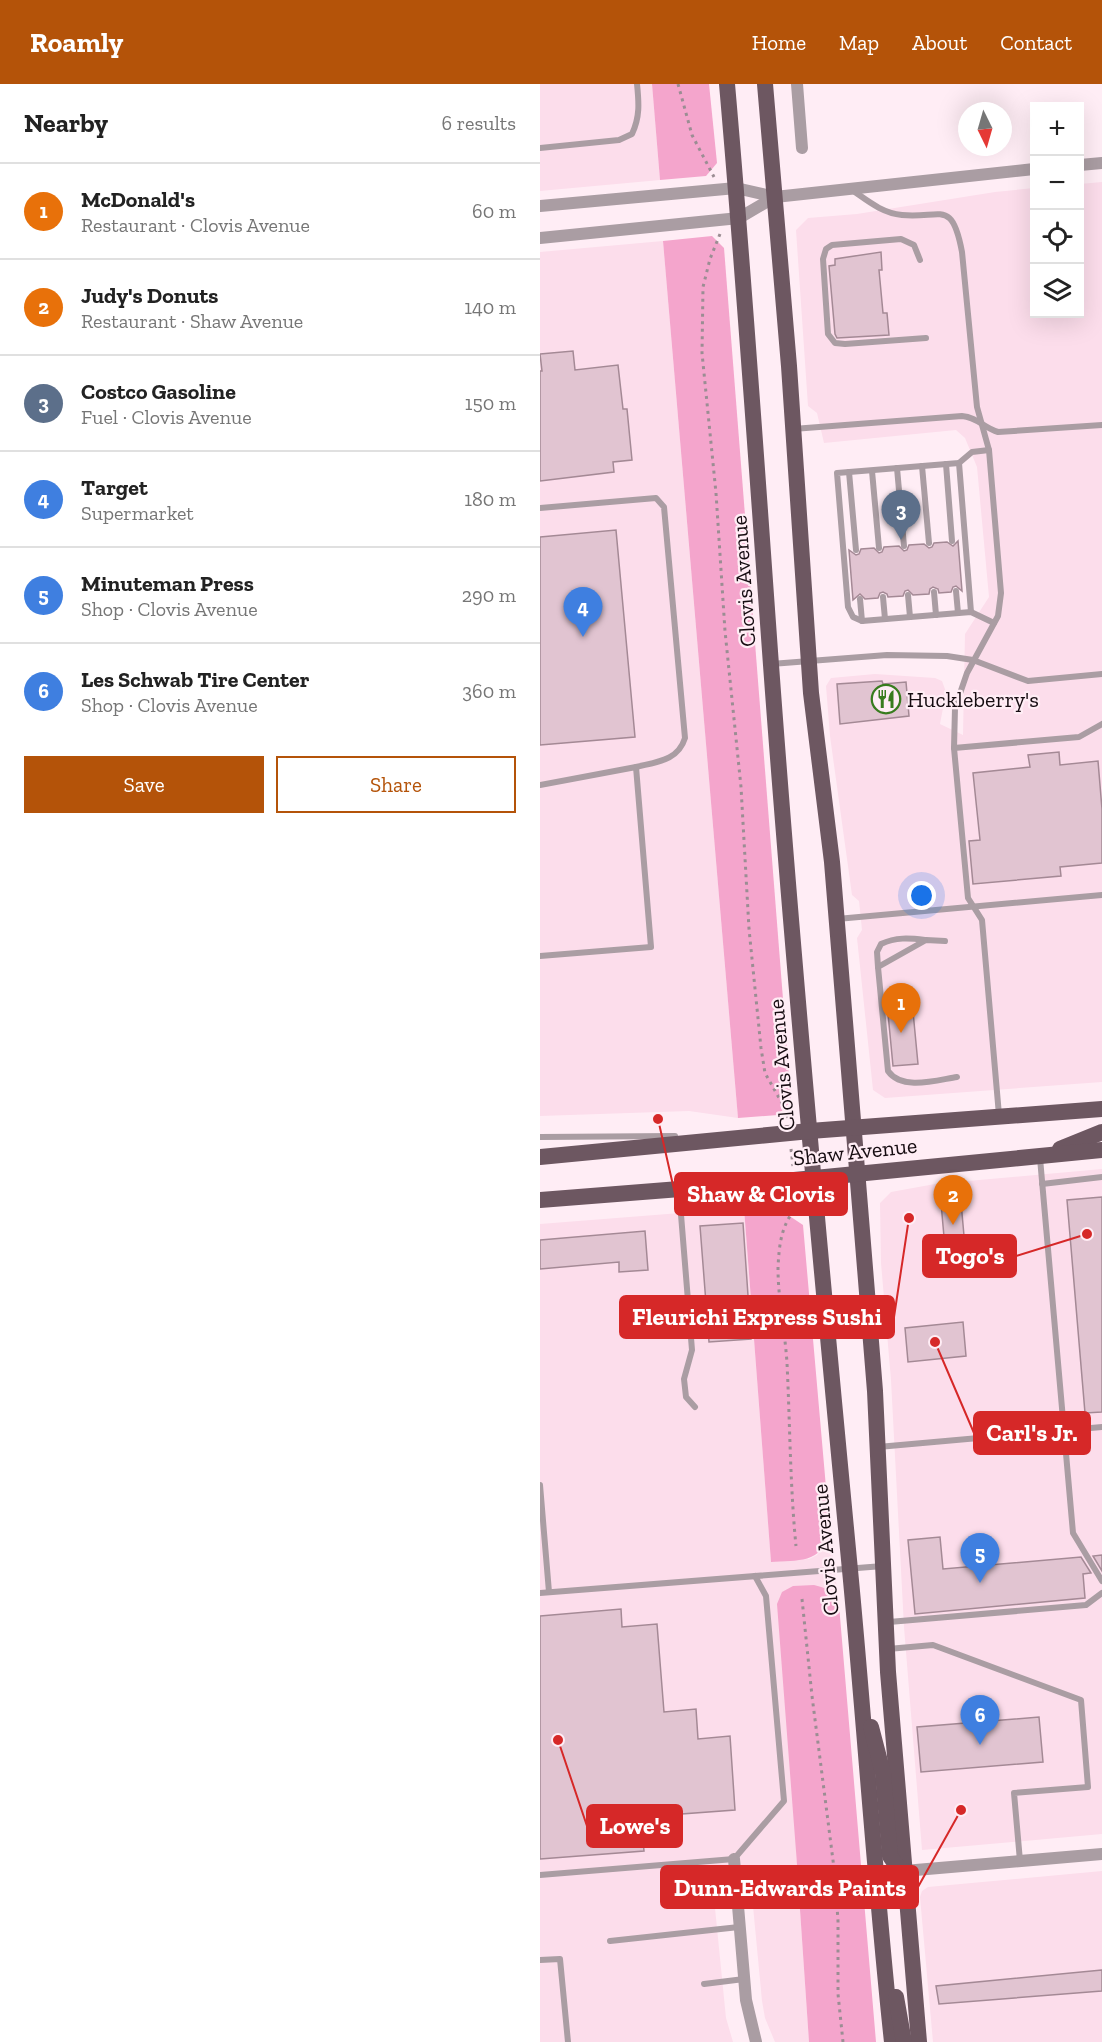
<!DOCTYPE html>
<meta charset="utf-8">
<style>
body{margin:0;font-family:"Zilla Slab",serif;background:#f2f2f2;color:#222}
.controls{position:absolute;right:18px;top:18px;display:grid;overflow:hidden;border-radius:0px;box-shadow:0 6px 24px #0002}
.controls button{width:54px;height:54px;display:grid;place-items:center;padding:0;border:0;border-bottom:2px solid #e0e0e0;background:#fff;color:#222;font:30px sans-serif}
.compass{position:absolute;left:418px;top:18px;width:54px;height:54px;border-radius:50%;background:#fff;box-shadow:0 6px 24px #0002;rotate:175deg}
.you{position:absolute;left:382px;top:812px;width:21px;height:21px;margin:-15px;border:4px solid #fff;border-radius:50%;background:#1a73e8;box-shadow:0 0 0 9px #1a73e833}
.badge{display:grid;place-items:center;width:39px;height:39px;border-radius:50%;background:#b45309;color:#fff;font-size:20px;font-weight:700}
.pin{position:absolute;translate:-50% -50px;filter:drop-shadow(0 2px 3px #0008)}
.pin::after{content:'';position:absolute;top:32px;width:21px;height:18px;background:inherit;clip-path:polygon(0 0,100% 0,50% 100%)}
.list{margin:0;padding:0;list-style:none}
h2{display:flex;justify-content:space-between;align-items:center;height:78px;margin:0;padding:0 24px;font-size:26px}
h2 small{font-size:20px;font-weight:400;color:#767676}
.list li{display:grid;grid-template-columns:39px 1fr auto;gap:18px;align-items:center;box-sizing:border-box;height:96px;padding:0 24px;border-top:2px solid #e0e0e0}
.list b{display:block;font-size:22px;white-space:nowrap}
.list p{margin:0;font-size:20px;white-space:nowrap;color:#767676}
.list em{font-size:20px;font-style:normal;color:#767676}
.actions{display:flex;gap:12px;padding:18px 24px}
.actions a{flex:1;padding:14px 0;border:2px solid #b45309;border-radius:0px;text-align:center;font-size:21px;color:#b45309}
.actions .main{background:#b45309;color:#fff}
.icon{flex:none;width:33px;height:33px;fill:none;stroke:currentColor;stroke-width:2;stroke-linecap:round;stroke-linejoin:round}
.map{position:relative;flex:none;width:562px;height:1958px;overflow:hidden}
header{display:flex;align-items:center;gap:36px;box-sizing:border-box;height:84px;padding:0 30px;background:#b45309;color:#fff}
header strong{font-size:28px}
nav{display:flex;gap:33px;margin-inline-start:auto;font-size:21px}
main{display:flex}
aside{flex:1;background:#fff}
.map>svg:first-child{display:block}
.built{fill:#fcddeb}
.green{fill:#f4a5cc}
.building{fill:#e1c4d1;stroke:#a48995;stroke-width:1.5}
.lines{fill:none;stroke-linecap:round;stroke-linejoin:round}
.path{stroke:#9b8d93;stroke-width:3;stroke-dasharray:3 4.5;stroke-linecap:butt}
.service{stroke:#aa9da3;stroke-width:6}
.minor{stroke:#aa9da3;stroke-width:12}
.primary{stroke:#6d5761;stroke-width:16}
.labels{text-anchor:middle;stroke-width:4.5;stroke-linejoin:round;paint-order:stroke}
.street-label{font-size:22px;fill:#160c11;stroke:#ffedf5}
.poi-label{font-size:22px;fill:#160c11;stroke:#ffedf5;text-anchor:start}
.leader{fill:none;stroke:#d62828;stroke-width:2}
.callout-dot{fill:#d62828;stroke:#ffedf5;stroke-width:2}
.callout{fill:#d62828;stroke:#d62828;stroke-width:2}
.callout-label{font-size:24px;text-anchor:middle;font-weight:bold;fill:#fff}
</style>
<header>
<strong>Roamly</strong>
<nav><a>Home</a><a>Map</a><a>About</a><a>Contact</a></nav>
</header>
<main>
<aside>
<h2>Nearby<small>6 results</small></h2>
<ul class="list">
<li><span class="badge" style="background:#e8710a">1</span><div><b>McDonald's</b><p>Restaurant · Clovis Avenue</p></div><em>60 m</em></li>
<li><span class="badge" style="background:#e8710a">2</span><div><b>Judy's Donuts</b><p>Restaurant · Shaw Avenue</p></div><em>140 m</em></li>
<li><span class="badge" style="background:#5c6f8a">3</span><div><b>Costco Gasoline</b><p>Fuel · Clovis Avenue</p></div><em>150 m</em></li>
<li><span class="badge" style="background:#3f7fe0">4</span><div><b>Target</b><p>Supermarket</p></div><em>180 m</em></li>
<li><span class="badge" style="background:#3f7fe0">5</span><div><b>Minuteman Press</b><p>Shop · Clovis Avenue</p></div><em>290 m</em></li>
<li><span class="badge" style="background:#3f7fe0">6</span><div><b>Les Schwab Tire Center</b><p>Shop · Clovis Avenue</p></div><em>360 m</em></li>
</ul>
<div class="actions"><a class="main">Save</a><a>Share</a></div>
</aside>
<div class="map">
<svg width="562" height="1958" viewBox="0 0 562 1958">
<rect width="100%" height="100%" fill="#ffedf5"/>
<g class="built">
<path d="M0,0h112l8,96 -120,11z"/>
<path d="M562,98v900l-217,16 -12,-8 -16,-152 5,-8 -3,-29 -7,-6 -22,-159 -4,-50 5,-8 44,-4 60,4 7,3 4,11 -6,32 23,11 2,-101 24,-37 -12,-130 -12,-29 -9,-8 -132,13 -7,-30 -9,-7 -12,-176 12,-12 49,-4 138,-22 39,-4v126h46v-130z"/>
<path d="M123,157l75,877 -49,-7 -149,5v-864z"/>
<path d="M562,1085v665l-180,16 -18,-223 -13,-247 -10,-117 -1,-60 11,-11 44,-8z"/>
<path d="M204,1124l27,354 38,-3 8,-4 9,-10 4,-12 9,72 -4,-10 -10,-7 -29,263 13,191h-34l-10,-24 -3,-17 -11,-116 -38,3 13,130 7,24h-193v-818z"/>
<path d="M562,1787v171h-169l-13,-145 2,-6 6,-4z"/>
</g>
<g class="green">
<path d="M112,0h57l8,79 -11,13 -46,4z"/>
<path d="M172,152l12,12 67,853 -13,14 -40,3 -75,-877z"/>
<path d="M236,1123l27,18 27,308c-9,31 -32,27 -59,29l-27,-354z"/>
<path d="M274,1501c13,3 20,7 25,20l37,437h-67l-13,-191 -19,-247 5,-12 11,-6z"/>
</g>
<g class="building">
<path d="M341,168l1,18h-3l4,43h4l2,22 -52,3 -2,-4 -6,-68 6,-1v-6z"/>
<path d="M33,267l2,19 43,-5 5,44h4l5,51 -19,2 1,10 -74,9v-110h2l-2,-17z"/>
<path d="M76,446l19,207 -95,8v-208z"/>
<path d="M418,457l4,50 -6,-5 -3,1 -2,5 -12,1 -1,-4 -5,-2 -3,2 -1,5 -16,1 -5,-5 -3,1 -2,5 -15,1 -1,-3 -4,-2 -3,1 -2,5 -13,1 -5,-5 -7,6 -4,-50 7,5 3,-1 2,-5 13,-1 5,5 3,-1 2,-5 15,-1 5,5 3,-1 2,-5 15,-1 5,4 3,-1 2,-4 13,-1 6,4z"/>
<path d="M342,597l1,3 23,-2 3,34 -69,8 -3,-40z"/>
<path d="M519,668l1,13 38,-4 4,48v54l-42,4 1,9 -88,8 -4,-43 11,-1 -7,-67 57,-6 -2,-12z"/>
<path d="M372,917l6,63 -25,2 -6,-63z"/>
<path d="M562,1113v215l-17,1 -18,-213z"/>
<path d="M421,1118l4,45 -20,1 -4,-45z"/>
<path d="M203,1139l8,116 -42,3 -9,-116z"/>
<path d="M105,1147l3,39 -29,2v-10l-79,7v-29z"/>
<path d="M423,1238l3,34 -58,6 -3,-34z"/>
<path d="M400,1453l3,32 138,-12 10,16 -8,1 2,24 -170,16 -7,-74z"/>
<path d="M562,1471v16l-9,-15z"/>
<path d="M81,1525l1,18 35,-3 7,88 32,-3 2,30 32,-3 5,74 -94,7 3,34 -104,8v-243z"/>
<path d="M499,1633l4,45 -122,10 -4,-45z"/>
<path d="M562,1886v21l-163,13 -3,-18z"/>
</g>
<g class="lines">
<g class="path">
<path d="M138,0l14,51 22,42"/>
<path d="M180,150l-10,25 -7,28 -1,66 14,140 9,138 16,156 8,142 12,119 4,25 22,39 1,6"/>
<path d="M251,1065l2,17"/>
<path d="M255,1112l1,12c-15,17 -17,38 -18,60 0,32 7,63 9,95 3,61 3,122 9,183"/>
<path d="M262,1515l10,97 23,180 3,45v73l5,48"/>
</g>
<g class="service">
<path d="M0,64l79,-8 13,-6c8,-17 7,-31 5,-50"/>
<path d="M312,106c16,11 30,23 50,25 39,4 50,-17 60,37l15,155 12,43 12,143 -3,23 -31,57 -12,35 -1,40 14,150 14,22 17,195"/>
<path d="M380,176l-6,-15 -13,-6 -69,6 -6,4 -3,10 5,75 7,9 10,1 81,-6"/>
<path d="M253,345l169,-13c15,1 22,12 36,16l104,-7"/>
<path d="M449,366l-17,2 -13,11 -122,10 11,134 5,10 9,4 109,-9 23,11"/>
<path d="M419,379l12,149"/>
<path d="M406,380l6,77"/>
<path d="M382,382l7,77"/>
<path d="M357,384l7,78"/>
<path d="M332,387l7,77"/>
<path d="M309,388l7,78"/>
<path d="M0,424l116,-10 8,9 21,231c-7,23 -29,24 -49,29"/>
<path d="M416,507l2,22"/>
<path d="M394,508l2,23"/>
<path d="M368,511l2,22"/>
<path d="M343,513l2,22"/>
<path d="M320,515l2,22"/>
<path d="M231,580l116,-9 60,1 26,4 55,21 74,-7"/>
<path d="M414,664l125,-11 23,-13"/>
<path d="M0,701l96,-18 15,180 -111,9"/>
<path d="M297,835l265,-24"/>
<path d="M405,857l-19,-1 -48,27 10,104c14,20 49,9 69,6"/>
<path d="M338,883l-1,-15 4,-8c15,-7 28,-6 44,-4"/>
<path d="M0,1053l135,-1"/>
<path d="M500,1074l33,375 29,48"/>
<path d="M502,1100l60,-7"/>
<path d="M139,1106l13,160 -8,29 2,18 9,10"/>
<path d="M338,1363l224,-20"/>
<path d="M0,1401l9,107"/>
<path d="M0,1509l343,-27"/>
<path d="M349,1538l197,-17 16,-12"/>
<path d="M348,1565l45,-4 148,55 7,87 -74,6 6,68"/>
<path d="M0,1791l194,-16 50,-58 -18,-205 -11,-20"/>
<path d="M70,1857l129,-14"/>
<path d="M0,1876l20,-1 8,83"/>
<path d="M164,1900l40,-5"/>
</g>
<g class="minor">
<path d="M257,0l5,64"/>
<path d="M540,81l22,-2"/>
<path d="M0,122l196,-18 39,9 259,-28"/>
<path d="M0,154l199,-20 36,-21"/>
<path d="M194,1775l12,141 10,42"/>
<path d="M364,1787l198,-17"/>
</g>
<g class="primary">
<path d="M187,0c17,193 30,387 44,581 22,302 50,603 79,905 15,157 25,315 42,472"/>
<path d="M225,0l24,282 22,327 21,169 43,529 13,281 31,370"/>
<path d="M520,1065l42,-17"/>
<path d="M0,1073l270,-26 292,-22"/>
<path d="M0,1116l254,-20 308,-30"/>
<path d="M331,1643l12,46 7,83 6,9 8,6"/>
<path d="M356,1913l8,45"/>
</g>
</g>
<defs>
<g id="restaurant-ring" transform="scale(1.5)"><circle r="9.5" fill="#ffedf5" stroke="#387c1e" stroke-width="1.5"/><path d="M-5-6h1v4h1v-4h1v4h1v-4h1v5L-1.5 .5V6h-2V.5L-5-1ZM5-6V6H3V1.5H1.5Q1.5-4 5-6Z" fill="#387c1e"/></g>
</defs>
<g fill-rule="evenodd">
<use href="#restaurant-ring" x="346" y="615"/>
</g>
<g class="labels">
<g class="street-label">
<text transform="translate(203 497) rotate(-94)" y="8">Clovis Avenue</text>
<text transform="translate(241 981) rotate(-95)" y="8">Clovis Avenue</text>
<text transform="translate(315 1067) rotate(-6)" y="8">Shaw Avenue</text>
<text transform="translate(285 1466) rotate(-95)" y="8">Clovis Avenue</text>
</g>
<g class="poi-label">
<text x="367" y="623">Huckleberry's</text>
</g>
</g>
<path class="leader" d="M118 1035L135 1110M547 1150L476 1172M369 1134L354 1233M395 1258L434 1349M18 1656L47 1742M421 1726L378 1803"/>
<g class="callout-dot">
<circle cx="118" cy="1035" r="6"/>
<circle cx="547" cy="1150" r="6"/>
<circle cx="369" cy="1134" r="6"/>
<circle cx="395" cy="1258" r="6"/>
<circle cx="18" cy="1656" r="6"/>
<circle cx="421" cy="1726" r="6"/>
</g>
<g class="callout">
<rect x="135" y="1089" width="172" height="42" rx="6"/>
<rect x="383" y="1151" width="93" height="42" rx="6"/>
<rect x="80" y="1212" width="274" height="42" rx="6"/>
<rect x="434" y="1328" width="116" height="42" rx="6"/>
<rect x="47" y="1721" width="95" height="42" rx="6"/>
<rect x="121" y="1782" width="257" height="42" rx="6"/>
</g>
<g class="callout-label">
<text x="221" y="1118">Shaw &amp; Clovis</text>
<text x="430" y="1180">Togo's</text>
<text x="217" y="1241">Fleurichi Express Sushi</text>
<text x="492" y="1357">Carl's Jr.</text>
<text x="95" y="1750">Lowe's</text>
<text x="250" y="1812">Dunn-Edwards Paints</text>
</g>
</svg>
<div class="controls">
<button>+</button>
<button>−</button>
<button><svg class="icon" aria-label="locate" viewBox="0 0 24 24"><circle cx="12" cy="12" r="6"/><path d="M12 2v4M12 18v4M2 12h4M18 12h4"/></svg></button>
<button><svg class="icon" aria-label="layers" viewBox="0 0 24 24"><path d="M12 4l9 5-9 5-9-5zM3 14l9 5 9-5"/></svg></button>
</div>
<svg class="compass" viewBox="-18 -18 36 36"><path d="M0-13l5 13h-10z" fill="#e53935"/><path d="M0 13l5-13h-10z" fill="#767676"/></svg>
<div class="you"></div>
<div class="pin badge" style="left:361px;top:949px;background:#e8710a">1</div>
<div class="pin badge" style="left:413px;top:1141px;background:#e8710a">2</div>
<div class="pin badge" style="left:361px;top:456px;background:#5c6f8a">3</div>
<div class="pin badge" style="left:43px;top:553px;background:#3f7fe0">4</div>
<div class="pin badge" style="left:440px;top:1499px;background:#3f7fe0">5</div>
<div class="pin badge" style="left:440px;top:1661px;background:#3f7fe0">6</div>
</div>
</main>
